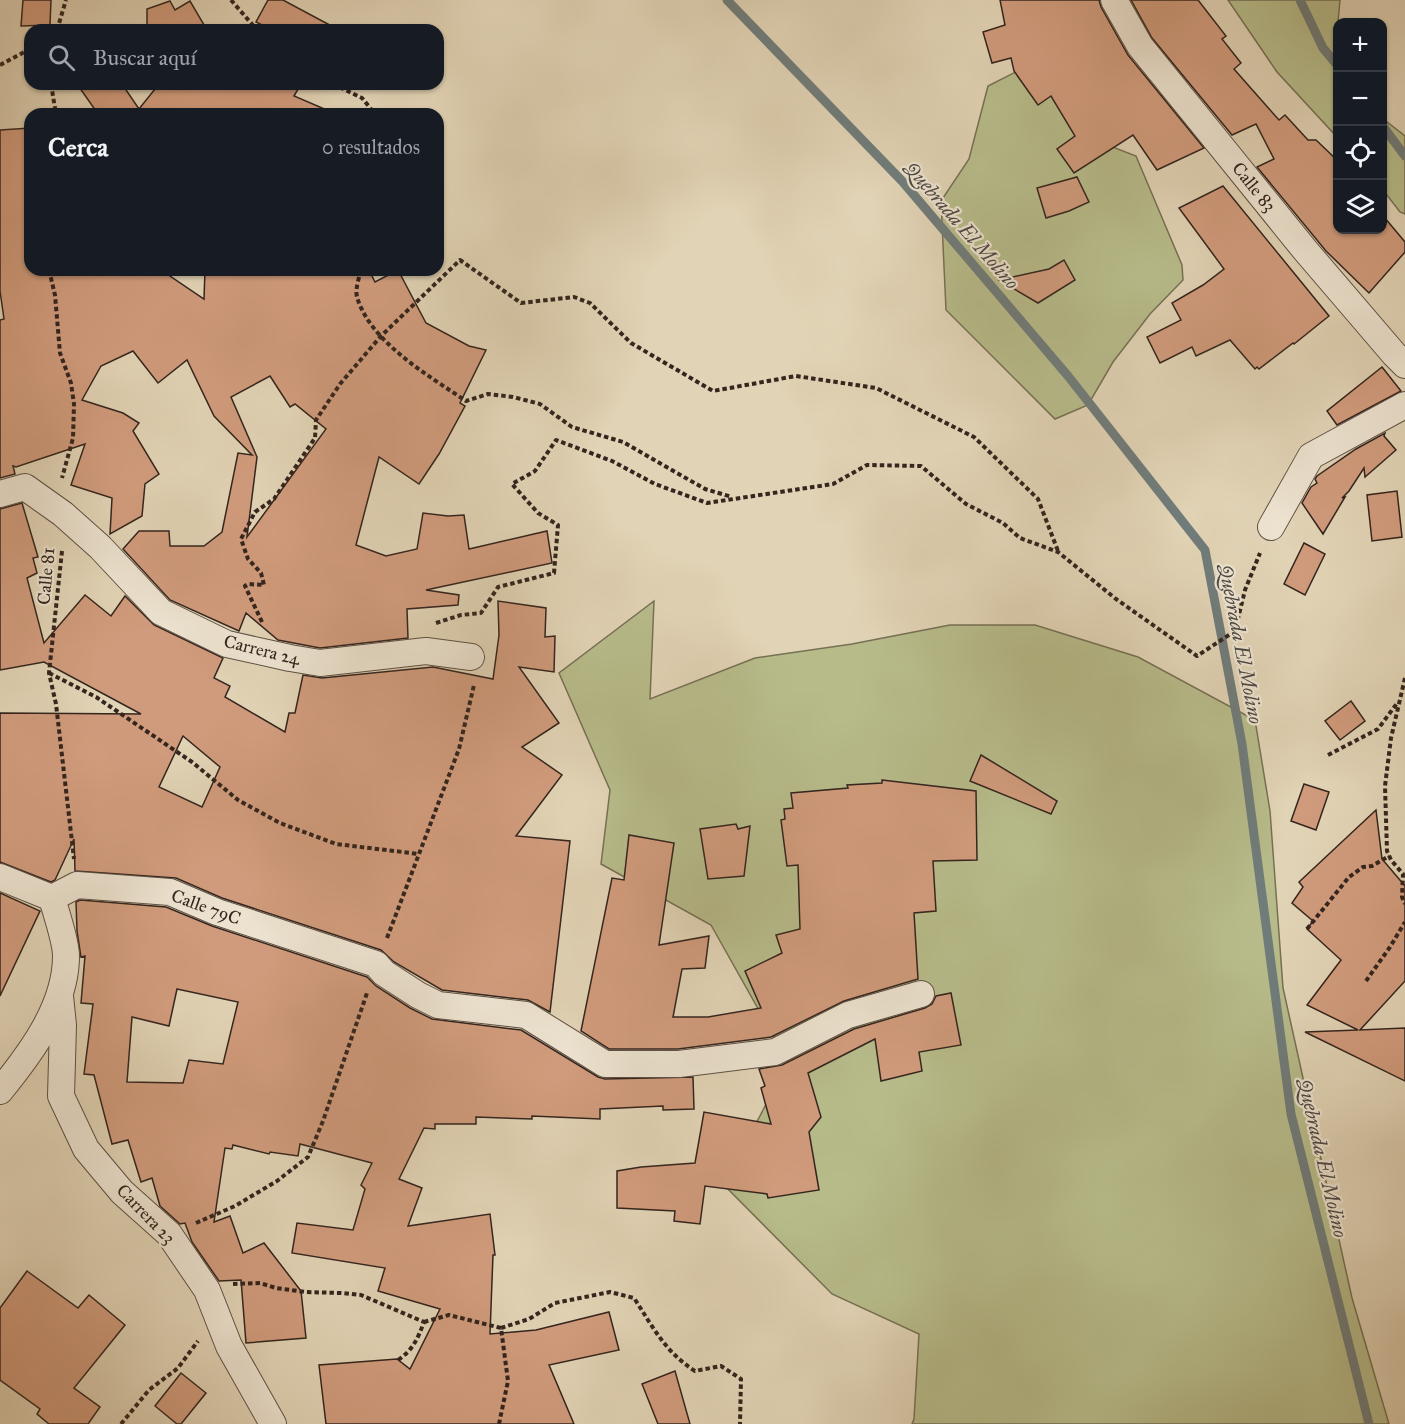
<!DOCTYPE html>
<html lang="es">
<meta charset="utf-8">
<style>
body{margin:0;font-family:"IM FELL Great Primer",serif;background:#20242c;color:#f1f3f6}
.controls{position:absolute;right:18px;top:18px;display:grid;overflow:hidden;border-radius:12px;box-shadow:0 2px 4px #0004}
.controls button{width:54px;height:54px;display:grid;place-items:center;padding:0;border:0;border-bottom:2px solid #363941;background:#171b24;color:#f1f3f6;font:30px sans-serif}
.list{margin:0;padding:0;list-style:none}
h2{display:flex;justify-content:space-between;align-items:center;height:78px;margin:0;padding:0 24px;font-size:26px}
h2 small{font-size:20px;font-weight:400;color:#9ea1a6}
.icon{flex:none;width:33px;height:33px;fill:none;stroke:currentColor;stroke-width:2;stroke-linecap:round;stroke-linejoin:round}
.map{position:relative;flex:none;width:1405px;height:1424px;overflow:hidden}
.search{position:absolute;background:#171b24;box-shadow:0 2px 4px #0004;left:24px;top:24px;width:420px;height:66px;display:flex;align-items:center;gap:15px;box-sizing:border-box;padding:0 21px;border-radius:18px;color:#9ea1a6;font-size:22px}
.panel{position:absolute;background:#171b24;box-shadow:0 2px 4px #0004;left:24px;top:108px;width:420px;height:168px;border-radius:18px}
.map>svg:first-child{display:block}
.green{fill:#b7bb8a;stroke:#767054;stroke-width:1.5}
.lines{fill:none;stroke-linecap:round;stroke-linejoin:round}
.stream{stroke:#707c7a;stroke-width:9}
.building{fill:#d09b7c;stroke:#34251e;stroke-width:1.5;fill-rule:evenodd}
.street-casing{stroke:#5f5044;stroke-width:28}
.path{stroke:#34251e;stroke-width:4;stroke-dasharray:4.5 3;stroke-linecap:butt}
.street{stroke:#ece2cf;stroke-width:26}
.labels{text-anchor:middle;stroke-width:4.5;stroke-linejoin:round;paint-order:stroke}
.street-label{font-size:18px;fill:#34251e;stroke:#ece2cf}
.water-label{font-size:20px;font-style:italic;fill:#4d4944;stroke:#ece2cf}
</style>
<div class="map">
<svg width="1405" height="1424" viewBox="0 0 1405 1424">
<rect width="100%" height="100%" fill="#e1d3b5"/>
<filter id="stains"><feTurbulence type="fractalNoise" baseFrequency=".00333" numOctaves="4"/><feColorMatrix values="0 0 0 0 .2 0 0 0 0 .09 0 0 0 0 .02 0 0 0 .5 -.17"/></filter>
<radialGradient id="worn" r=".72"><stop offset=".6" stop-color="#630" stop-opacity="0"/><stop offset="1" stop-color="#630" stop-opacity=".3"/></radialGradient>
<g class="green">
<path d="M1228,0h112l-2,22 -1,115 -60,-65z"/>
<path d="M1053,53l43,62 19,33 21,8 46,109 1,15 -33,34 -37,48 -25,43 -33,14 -109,-109 -5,-109 28,-42 19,-73z"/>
<path d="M1382,118l23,18v78l-5,-2 -17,-22z"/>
<path d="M654,601l-4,98 105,-41 97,-14 98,-19h85l103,32 117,63 15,91 13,177 69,310 37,126h-477l2,-5 5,-85 -87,-40 -108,-109 64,-123 -77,-137 -110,-61 9,-74 -51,-117z"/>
</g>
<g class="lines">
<g class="stream">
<path d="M727,0l175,181 166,195 137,174 37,194 49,370 78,310"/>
<path d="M1300,0l23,48 15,18"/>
<path d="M1382,125l23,31"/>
</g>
</g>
<g class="building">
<path d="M23,0h28l-1,25 -29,1z"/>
<path d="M268,0h15l56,30h-67l-16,-8z"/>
<path d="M1000,0h99l2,7 27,48 76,93 -47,22 -24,-35 -59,38 -17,-24 18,-13 -24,-40 -13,9 -24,-34 -3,-13 -19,5 -9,-31 22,-7z"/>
<path d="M1131,0h67l28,36 -4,3 19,24 -7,6 45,51 6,-5 23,25h8l22,21v69h45l1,-13 21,25v10l-36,41 -43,-42 -69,-84 17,-8 -18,-35 -24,11 -80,-97z"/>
<path d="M170,1l5,9 15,-9 17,29h-63l3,-2v-19z"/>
<path d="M77,84h45l17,25 20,-25h142l-7,12 42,18h-238z"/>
<path d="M30,128v142h131l43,29 1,-29h164l6,12 23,-12 28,53 43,23 17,4 -26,53 5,3 -26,48 -20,30 -40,-27 -23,88 30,11 31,-7 6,-36 25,3 16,-1 5,34 78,-18 5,32 -126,27 33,5 -1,10 -51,4 1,29 -88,10 -42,-8 -32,-27 -7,18 -69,-31 -47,-51 16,-18h30l1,15h34l18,-14 16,-79 14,2 -38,-39 -27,-56 -29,23 -25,-32 -32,15 -19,34 41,13 16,10 -6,8 26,43 -14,10 -3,32 -32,18 2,-36 -41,-13 14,-41 -69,23 -3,-1 2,8 -15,4v-158l4,-1 -4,-28v-161zM270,376l20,31 5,-3 31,25 -79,108 10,-80 -26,-60z"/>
<path d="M1077,177l12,25 -20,9 -23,7 -9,-30z"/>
<path d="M1223,186l106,130 -35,28 -1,-1 -34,26 -2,-2 -2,2 -25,-29 -34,16 -4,-9 -32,16 -13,-26 34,-17 -9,-17 31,-18 21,-16 -45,-61z"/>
<path d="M1064,260l11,20 -37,23 -39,-23 50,-11z"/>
<path d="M1382,367l19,24 -64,34 -10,-14z"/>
<path d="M1385,433l-1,3 12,14 -31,27 -1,-9 -15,23 -7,7 3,-1 -22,37 -21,-31 9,-16 6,-4 -2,-4 2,-3 39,-27z"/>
<path d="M1397,491l5,46 -30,4 -5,-46z"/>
<path d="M22,503l16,54 -5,1 4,15 -10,5 17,65 41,-48 26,21 14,-20 29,29 69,33 -9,20 16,8 -5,11 60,35 4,-19h6l8,-38 19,3 111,-11 60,12 6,-44 -1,-34 48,7 -1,29 10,-1 -1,36 -35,-5 40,56 -37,24 40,28 -46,61 54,5 -20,171 -22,-12 -86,-10 -48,-28 -13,-12 -159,-52 -46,-20 -101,-7 -1,-32 -19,41 -4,2 -51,-20v-149l141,1 -97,-52 -44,8v-161zM183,736l37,31 -18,40 -43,-20z"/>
<path d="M1304,543l21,11 -20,41 -21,-11z"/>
<path d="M1351,701l14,20 -25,19 -15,-19z"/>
<path d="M981,755l76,46 -6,13 -81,-33z"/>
<path d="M882,780l94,11 1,69 -44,1 3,50 -22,2 4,66 -74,22 -73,36 -93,12h-69l-28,-18 31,-153 12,2 5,-45 45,8 -15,102 50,-9 -4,32 -23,1 -9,48h35l53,-9 -16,-37 37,-18 -6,-18 24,-6 -2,-64 -11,1 -6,-46 4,-1 -1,-10 9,-1 -2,-15 57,-5 -1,-3 35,-2z"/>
<path d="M1304,784l25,8 -13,38 -25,-9z"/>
<path d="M1376,810l6,49 23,27v95l-45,49 45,-2v53l-100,-49 53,-2 -51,-25 34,-45 -34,-31 6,-8 -21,-18 11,-16 -4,-5z"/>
<path d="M736,824l2,5 12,-3 -6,50 -36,3 -8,-50z"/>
<path d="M0,893l40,18 -40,85z"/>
<path d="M80,900l86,7 46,19 155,51 9,9 34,22 22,11 89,11 77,47 7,2 88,-2 1,32 -31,1v-4l-63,3v10l-68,-3v3l-56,-2v7h-41v5l-11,-1 -25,51 23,9 -14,38 82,-12 5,41h-2l-3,79 46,-4 73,-18 10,38 -70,15 25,59h-248l-7,-59 78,-6 13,10 30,-60 -62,-18 7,-23 -93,-15 5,-30 56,7 12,-41 -4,-4 11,-22 -72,-19 -2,12 -28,-4 -1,2 -36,-9 -1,4 -7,-1 -11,74 16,-6 13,37 21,-10 37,48 5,47 -60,5 -5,-63 -22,1 -27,-39 -7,-19 -5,1 -20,-18 -8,-28 -11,4 -13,-42 -16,4 -18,-69 -10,-1 9,-70 -12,-1 4,-47 -4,1 -4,-26 -1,-29zM177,989l61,13 -15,62 -34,-4 -6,23 -56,-1 5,-65 37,9z"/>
<path d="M951,993l10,52 -42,7 3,19 -41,10 -6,-42 -67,34 13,44 -12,15 10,58 -51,8 -1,-4 -62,-8 -5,38 -26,-3 1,-10 -58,-3v-37l24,-4 54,-4 9,-51 67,12 -10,-36 4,-2 -6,-17 23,-4 72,-36 71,-21 7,-4 4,-8z"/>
<path d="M27,1271l51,37 11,-13 36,30 -51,63 26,19 -12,17h-39l-12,-10 3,-5 -40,-29v-72z"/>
<path d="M675,1371l15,53h-32l-16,-40z"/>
<path d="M181,1373l25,20 -25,31h-4l-22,-18z"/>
</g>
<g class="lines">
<g class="street-casing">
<g id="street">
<path d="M1114,0l26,46 165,204 89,104 11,11"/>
<path d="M0,494l25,-7 38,27 37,33 61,65 66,32 63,14 30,5 106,-12 45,6"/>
<path d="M1271,527l40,-71 94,-51"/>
<path d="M0,877l52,21 25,-13 93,7 47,20 159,52 8,9 34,22 20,10 88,10 79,49h74l96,-12 73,-37 73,-21"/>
<path d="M60,996l3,29 -2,71 25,53 36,43 47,42 38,56 22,56 44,78"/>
<path d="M0,1091c31,-38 66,-85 66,-135 0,-15 -10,-43 -14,-58"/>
</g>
</g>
<g class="path">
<path d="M231,0l26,30"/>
<path d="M57,30l9,-30"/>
<path d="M0,65l30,-16"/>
<path d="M51,84l5,30"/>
<path d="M333,84l29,14 13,16"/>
<path d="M49,270l6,25 5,58 11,30 3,21 -1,34 -11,40"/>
<path d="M361,270c-2,8 -6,19 -4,27 13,45 72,79 109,104l22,-7 25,3 27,7 32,23 51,15 82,47 27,8"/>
<path d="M62,551l-13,122 7,31 18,155"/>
<path d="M262,622l-17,-36 3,-2 16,1 -3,-12 -13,-14 -7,-20 14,-27 19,-13 41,-61 1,-18 24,-36 41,-48 79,-76 61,43 53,-6 16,6 41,40 82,48 83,-15 80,12 98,49 64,62 20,52"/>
<path d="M436,623l25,-8 20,-2 17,-26 56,-14 4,-48 -20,-12 -26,-29 23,-13 21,-31 56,21 43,23 52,19 126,-19 34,-19 54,1 45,38 37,19 17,15 38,14 58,47 81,57 38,-25 10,-41 15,-37"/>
<path d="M49,673l47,24 96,65 46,38 42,23 56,21 83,10"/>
<path d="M1405,678l-14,60 -6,48 2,65 4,9 12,14 -1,23 3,7"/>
<path d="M1328,755l50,-26 20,-27"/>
<path d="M1307,929l42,-52 14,-10 9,-1 17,-10"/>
<path d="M387,938l72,-189 15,-64"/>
<path d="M1366,981l24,-34 15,-25"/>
<path d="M196,1223l39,-17 42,-25 31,-24 15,-36 44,-128"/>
<path d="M233,1284l27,-1 16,5 29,4 36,1 20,2 63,27c-6,16 -11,28 -26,38"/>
<path d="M424,1322l25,-7 52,13 7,53 -9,43"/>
<path d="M501,1328l28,-9 26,-16 55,-11 24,6c19,29 31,54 61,73l26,-5 20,13 -1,45"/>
<path d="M121,1424l28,-34 29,-22 20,-27"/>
</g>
<use href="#street" class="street"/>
</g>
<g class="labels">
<g class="street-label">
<text transform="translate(1254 187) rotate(51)" y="6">Calle 83</text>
<text transform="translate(46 576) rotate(-85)" y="6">Calle 81</text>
<text transform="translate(262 650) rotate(14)" y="6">Carrera 24</text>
<text transform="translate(206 907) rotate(20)" y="6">Calle 79C</text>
<text transform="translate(146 1214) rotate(46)" y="6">Carrera 23</text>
</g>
<g class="water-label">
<text transform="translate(962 225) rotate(49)" y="7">Quebrada El Molino</text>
<text transform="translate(1241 644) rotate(79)" y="7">Quebrada El Molino</text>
<text transform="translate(1323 1158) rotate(77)" y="7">Quebrada El Molino</text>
</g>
</g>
<rect width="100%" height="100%" filter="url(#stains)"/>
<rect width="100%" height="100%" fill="url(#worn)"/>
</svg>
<div class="controls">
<button>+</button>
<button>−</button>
<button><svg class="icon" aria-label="locate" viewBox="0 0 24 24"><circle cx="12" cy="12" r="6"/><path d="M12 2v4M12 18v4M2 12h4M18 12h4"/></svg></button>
<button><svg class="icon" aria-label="layers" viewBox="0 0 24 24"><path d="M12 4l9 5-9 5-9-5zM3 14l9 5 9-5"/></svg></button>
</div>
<div class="search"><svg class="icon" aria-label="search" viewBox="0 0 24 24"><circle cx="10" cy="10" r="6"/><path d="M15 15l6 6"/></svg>Buscar aquí</div>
<section class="panel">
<h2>Cerca<small>0 resultados</small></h2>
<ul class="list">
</ul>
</section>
</div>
